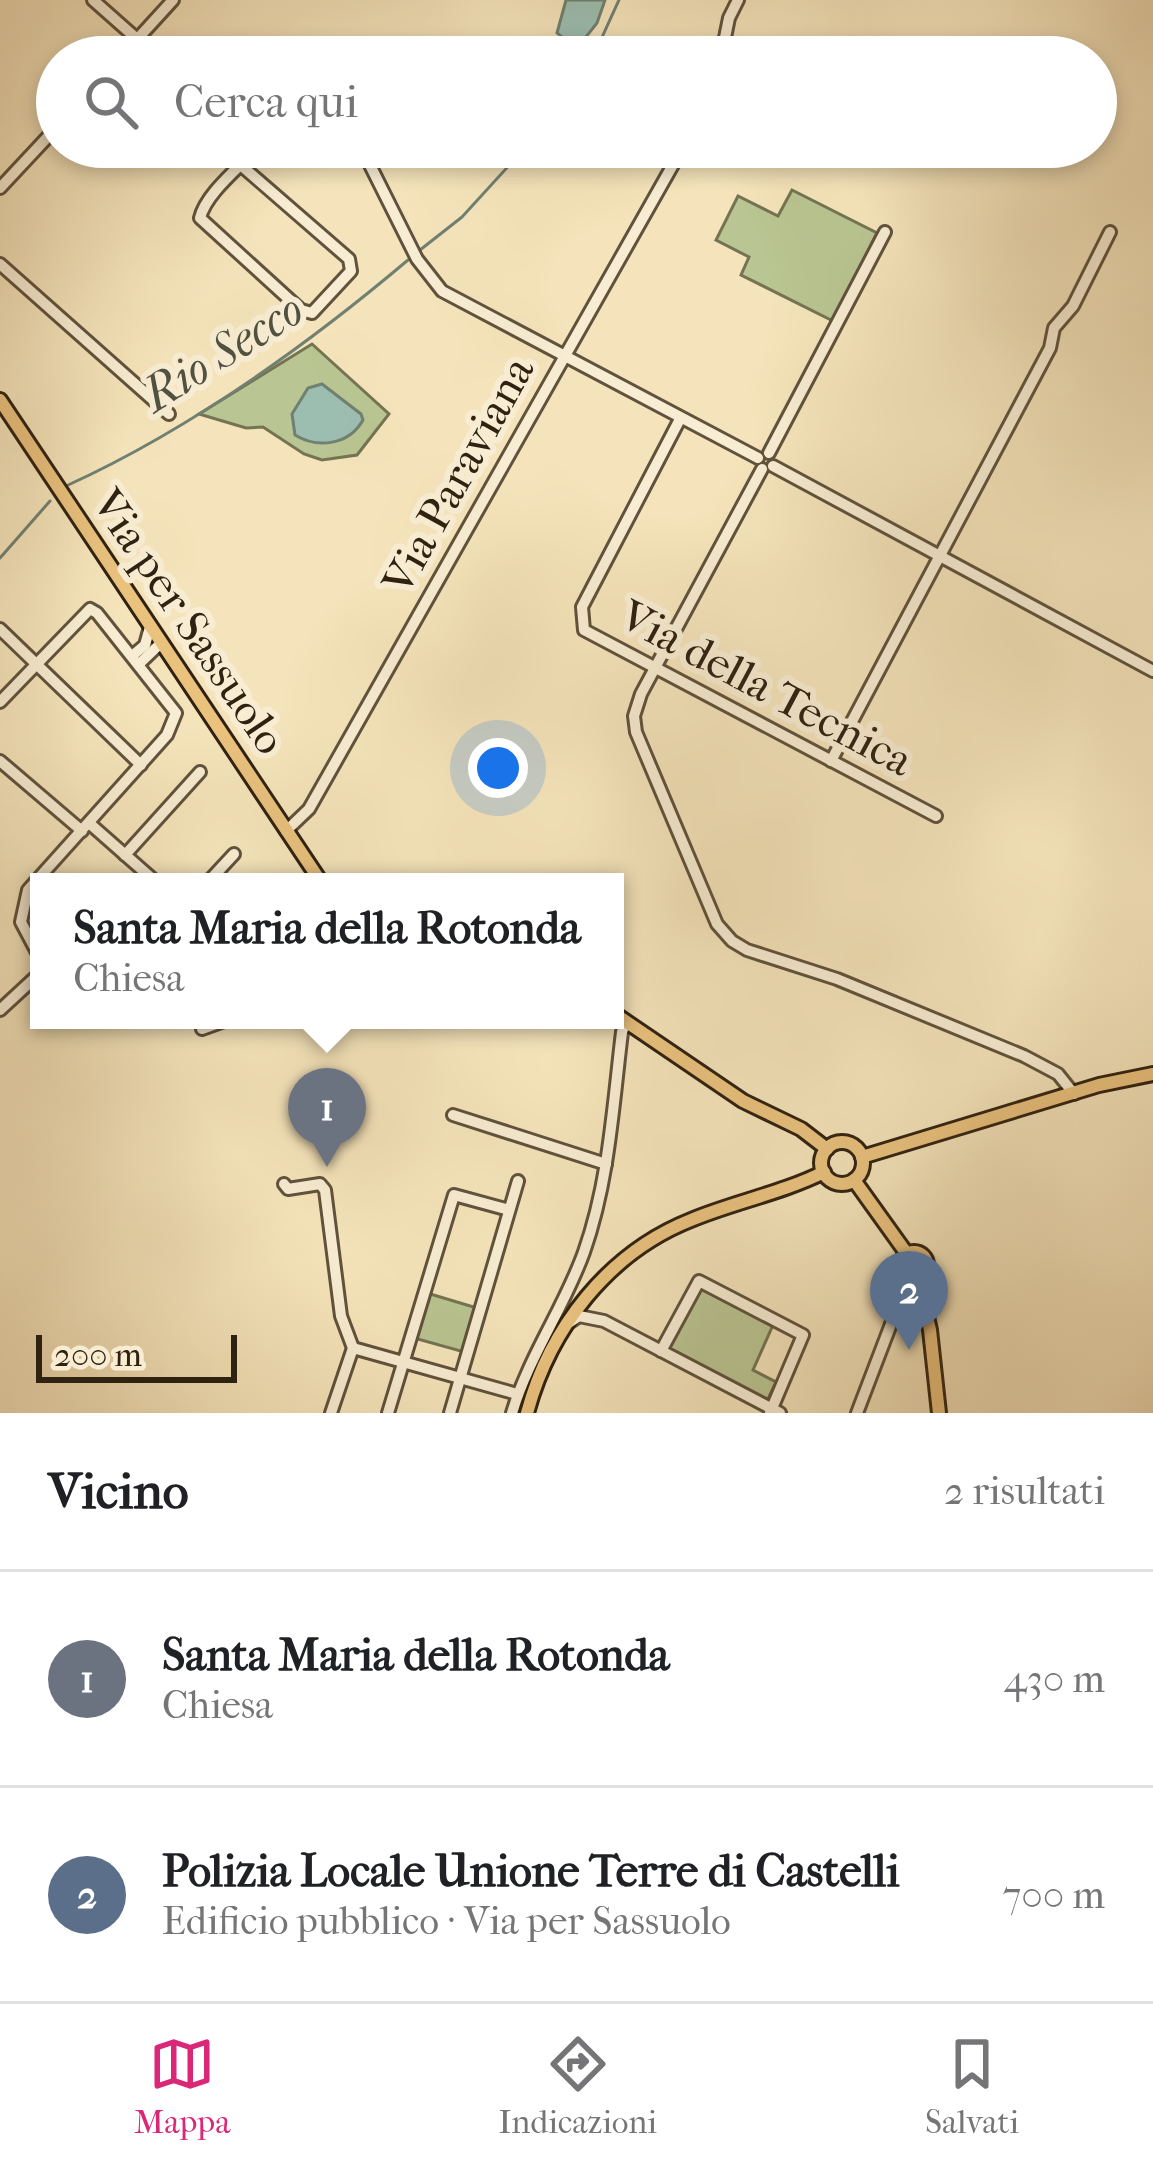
<!DOCTYPE html>
<html lang="it">
<meta charset="utf-8">
<style>
body{margin:0;font-family:"IM FELL French Canon",serif;background:#f2f2f2;color:#202124}
.scale{position:absolute;left:36px;bottom:30px;width:201px;box-sizing:border-box;padding-left:12px;border:6px solid #2f2211;border-top:0;font-size:33px;line-height:42px;white-space:nowrap;color:#2f2211;-webkit-text-stroke:9px #f8edd3;paint-order:stroke}
.you{position:absolute;left:498px;top:768px;width:42px;height:42px;margin:-30px;border:9px solid #fff;border-radius:50%;background:#1a73e8;box-shadow:0 0 0 18px #1a73e833}
.badge{display:grid;place-items:center;width:78px;height:78px;border-radius:50%;background:#db2777;color:#fff;font-size:39px;font-weight:700}
.pin{position:absolute;translate:-50% -99px;filter:drop-shadow(0 3px 6px #0008)}
.pin::after{content:'';position:absolute;top:63px;width:42px;height:36px;background:inherit;clip-path:polygon(0 0,100% 0,50% 100%)}
.popup{position:absolute;left:30px;top:873px;width:594px;height:156px;box-sizing:border-box;display:grid;place-content:center;border-radius:0px;background:#fff;filter:drop-shadow(0 3px 9px #0005);font-size:39px;white-space:nowrap;color:#757577}
.popup b{font-size:45px;color:#202124}
.popup::after{content:'';position:absolute;left:50%;top:100%;margin-left:-24px;border:24px solid transparent;border-top-color:#fff}
.list{margin:0;padding:0;list-style:none}
h2{display:flex;justify-content:space-between;align-items:center;height:156px;margin:0;padding:0 48px;font-size:51px}
h2 small{font-size:39px;font-weight:400;color:#757577}
.list li{display:grid;grid-template-columns:78px 1fr auto;gap:36px;align-items:center;box-sizing:border-box;height:216px;padding:0 48px;border-top:3px solid #e0e0e0}
.list b{display:block;font-size:45px;white-space:nowrap}
.list p{margin:0;font-size:39px;white-space:nowrap;color:#757577}
.list em{font-size:39px;font-style:normal;color:#757577}
.icon{flex:none;width:66px;height:66px;fill:none;stroke:currentColor;stroke-width:2;stroke-linecap:round;stroke-linejoin:round}
.map{position:relative;flex:none;width:1153px;height:1413px;overflow:hidden}
.search{position:absolute;background:#fff;box-shadow:0 6px 18px #0003;left:36px;right:36px;top:36px;height:132px;display:flex;align-items:center;gap:30px;box-sizing:border-box;padding:0 42px;border-radius:66px;color:#757577;font-size:45px}
.sheet{height:588px;background:#fff}
nav{display:flex;justify-content:space-around;align-items:center;box-sizing:border-box;height:168px;border-top:3px solid #e0e0e0;background:#fff;font-size:33px;color:#757577}
nav a{display:grid;justify-items:center;gap:6px}
nav .on{color:#db2777}
.map>svg:first-child{display:block}
.green{fill:#b9c592;stroke:#747452;stroke-width:3}
.water{fill:#9cbeb1;stroke:#708071;stroke-width:3}
.lines{fill:none;stroke-linecap:round;stroke-linejoin:round}
.stream{stroke:#708071;stroke-width:3}
.minor-casing{stroke:#60523c;stroke-width:16}
.major-casing{stroke:#2f2211;stroke-width:18}
.minor{stroke:#f8edd3;stroke-width:10}
.major{stroke:#eac27e;stroke-width:12}
.labels{text-anchor:middle;stroke-width:12;stroke-linejoin:round;paint-order:stroke}
.street-label{font-size:45px;fill:#2f2211;stroke:#f8edd3}
.water-label{font-size:48px;font-style:italic;fill:#505141;stroke:#f8edd3}
</style>
<div class="map">
<svg width="1153" height="1413" viewBox="0 0 1153 1413">
<rect width="100%" height="100%" fill="#f5e4bb"/>
<filter id="stains"><feTurbulence type="fractalNoise" baseFrequency=".00167" numOctaves="4"/><feColorMatrix values="0 0 0 0 .2 0 0 0 0 .09 0 0 0 0 .02 0 0 0 .5 -.17"/></filter>
<radialGradient id="worn" r=".72"><stop offset=".6" stop-color="#630" stop-opacity="0"/><stop offset="1" stop-color="#630" stop-opacity=".3"/></radialGradient>
<g class="green">
<path d="M792,190l85,43 -44,88 -92,-46 8,-18 -33,-17 22,-44 40,20z"/>
<path d="M312,344l77,70 -32,41 -35,5 -18,-6 -41,-27 -17,1 -47,-14z"/>
<path d="M701,1287l72,38 -20,45 23,12 -9,19 -99,-53z"/>
<path d="M427,1293l50,15 -13,44 -50,-14z"/>
</g>
<g class="water">
<path d="M566,0h39l-8,23 -15,19 -16,-2 -9,-7z"/>
<path d="M322,384l39,30 2,6c-14,25 -45,29 -68,15l-3,-21 16,-26z"/>
</g>
<g class="lines">
<g class="stream">
<path d="M593,57l26,-57"/>
<path d="M420,250l42,-33 52,-57 21,-13"/>
<path d="M66,486c123,-56 239,-139 342,-226"/>
<path d="M0,558l50,-57"/>
</g>
<g class="minor-casing">
<g id="minor">
<path d="M93,0l44,39"/>
<path d="M121,57l52,-57"/>
<path d="M721,57l8,-39 9,-18"/>
<path d="M220,147l129,112 2,12 -39,42 -11,-3 -101,-92c6,-25 40,-51 58,-71"/>
<path d="M361,147l56,112 25,32 316,167"/>
<path d="M0,188l57,-61"/>
<path d="M0,264l169,150"/>
<path d="M680,419l-98,188 2,23 352,186"/>
<path d="M769,453l116,-221"/>
<path d="M773,466l380,205"/>
<path d="M762,469l-121,225 -7,22 2,16 81,192 15,17 15,9 90,29 187,77 34,18 16,20"/>
<path d="M0,629l141,136"/>
<path d="M132,656l13,-11 5,-18"/>
<path d="M139,664l22,-21"/>
<path d="M0,702l90,-93 7,4 79,100 -9,22 -139,155 -7,32 18,34"/>
<path d="M0,761l82,70"/>
<path d="M831,761l219,-413 4,-20 19,-22 37,-74"/>
<path d="M89,823l67,59"/>
<path d="M286,831l23,-22 374,-662"/>
<path d="M125,855l75,-83"/>
<path d="M208,882l26,-28"/>
<path d="M0,1010l39,-36"/>
<path d="M202,1029l25,-9"/>
<path d="M453,1115l153,49"/>
<path d="M284,1184l4,5 32,-5 5,6 16,126 12,32"/>
<path d="M570,1322l9,-6 25,5 176,92"/>
<path d="M661,1351l38,-70 104,54 -33,78"/>
<path d="M331,1413l22,-65 164,46"/>
<path d="M388,1413l66,-218 55,15"/>
<path d="M450,1413l68,-232"/>
<path d="M512,1413c17,-57 52,-105 72,-161 25,-71 29,-146 38,-220l4,-11"/>
<path d="M857,1413l52,-136"/>
</g>
</g>
<g class="major-casing">
<g id="major">
<path d="M0,400l321,482"/>
<path d="M615,1014l128,87 58,28 26,20"/>
<circle cx="842" cy="1163" r="21"/>
<path d="M862,1157l237,-72 54,-11"/>
<path d="M854,1180l53,74"/>
<circle cx="914" cy="1265" r="13"/>
<path d="M918,1277l12,53 9,83"/>
<path d="M527,1413c23,-85 81,-160 164,-193 43,-18 91,-27 133,-48"/>
</g>
</g>
<use href="#minor" class="minor"/>
<use href="#major" class="major"/>
</g>
<g class="labels">
<g class="street-label">
<text transform="translate(457 475) rotate(-61)" y="16">Via Paraviana</text>
<text transform="translate(190 621) rotate(56)" y="16">Via per Sassuolo</text>
<text transform="translate(767 687) rotate(28)" y="16">Via della Tecnica</text>
</g>
<g class="water-label">
<text transform="translate(222 351) rotate(-32)" y="17">Rio Secco</text>
</g>
</g>
<rect width="100%" height="100%" filter="url(#stains)"/>
<rect width="100%" height="100%" fill="url(#worn)"/>
</svg>
<div class="scale">200 m</div>
<div class="you"></div>
<div class="pin badge" style="left:327px;top:1167px;background:#6b7280">1</div>
<div class="popup"><b>Santa Maria della Rotonda</b>Chiesa</div>
<div class="pin badge" style="left:909px;top:1350px;background:#5c6f8a">2</div>
<div class="search"><svg class="icon" aria-label="search" viewBox="0 0 24 24"><circle cx="10" cy="10" r="6"/><path d="M15 15l6 6"/></svg>Cerca qui</div>
</div>
<section class="sheet">
<h2>Vicino<small>2 risultati</small></h2>
<ul class="list">
<li><span class="badge" style="background:#6b7280">1</span><div><b>Santa Maria della Rotonda</b><p>Chiesa</p></div><em>430 m</em></li>
<li><span class="badge" style="background:#5c6f8a">2</span><div><b>Polizia Locale Unione Terre di Castelli</b><p>Edificio pubblico · Via per Sassuolo</p></div><em>700 m</em></li>
</ul>
</section>
<nav>
<a class="on"><svg class="icon" aria-label="map" viewBox="0 0 24 24"><path d="M3 6l6-2 6 2 6-2v14l-6 2-6-2-6 2zM9 4v14M15 6v14"/></svg>Mappa</a>
<a><svg class="icon" aria-label="directions" viewBox="0 0 24 24"><path d="M12 3l9 9-9 9-9-9zM9 14v-3h6M13 9l2 2-2 2"/></svg>Indicazioni</a>
<a><svg class="icon" aria-label="saved" viewBox="0 0 24 24"><path d="M7 4h10v16l-5-4-5 4z"/></svg>Salvati</a>
</nav>
